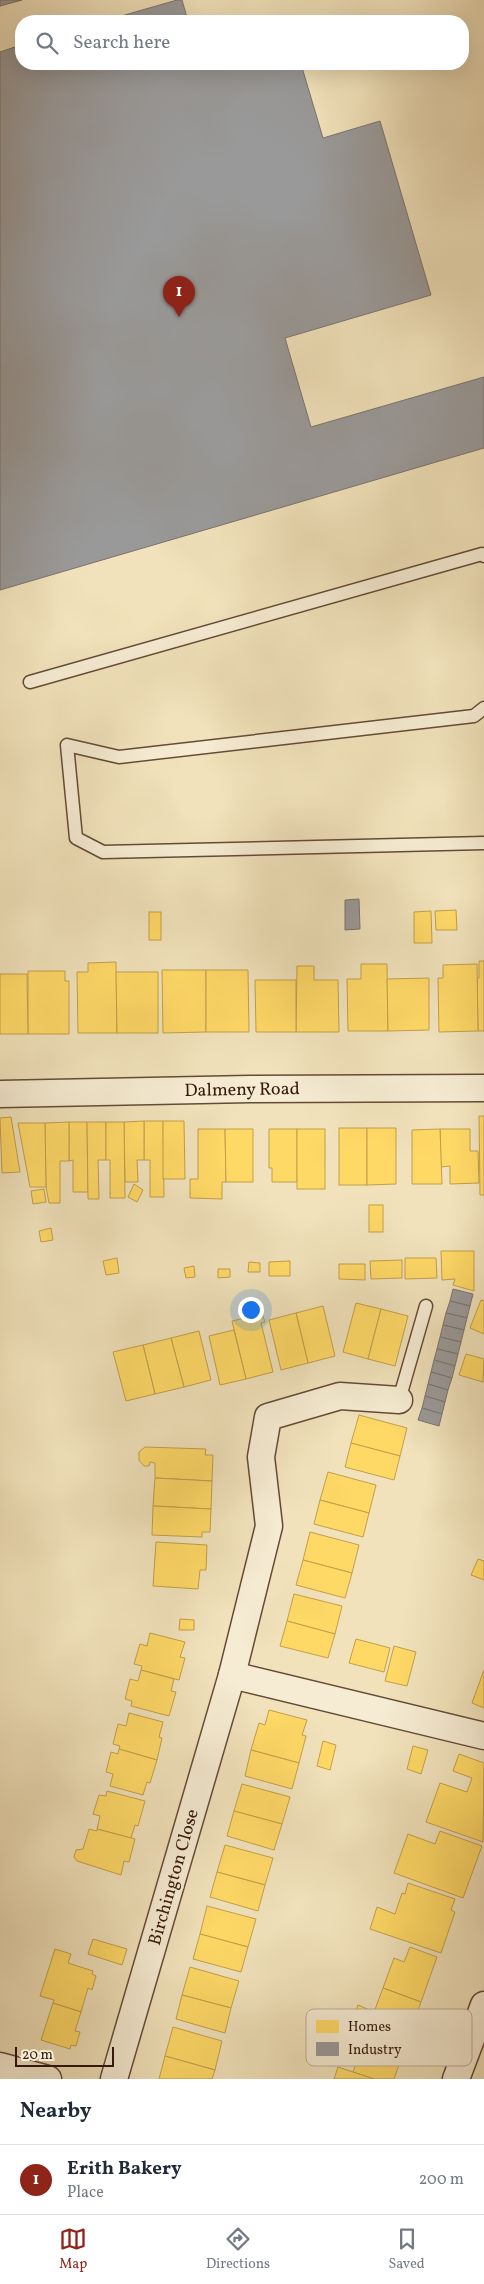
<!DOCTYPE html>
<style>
body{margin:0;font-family:Vollkorn,serif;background:#f6f6f7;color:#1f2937}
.scale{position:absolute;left:15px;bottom:12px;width:99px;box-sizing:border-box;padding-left:5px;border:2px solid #35190a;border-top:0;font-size:14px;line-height:18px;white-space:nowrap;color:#35190a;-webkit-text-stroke:4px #f6ecd3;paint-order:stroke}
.you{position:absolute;left:250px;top:1309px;width:18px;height:18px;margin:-12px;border:4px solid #fff;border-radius:50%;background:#1a73e8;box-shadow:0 0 0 8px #1a73e833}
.badge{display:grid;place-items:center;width:32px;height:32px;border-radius:50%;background:#8f2418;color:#fff;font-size:16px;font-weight:700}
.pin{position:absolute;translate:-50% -41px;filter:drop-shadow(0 1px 2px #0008)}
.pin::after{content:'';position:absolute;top:26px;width:18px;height:15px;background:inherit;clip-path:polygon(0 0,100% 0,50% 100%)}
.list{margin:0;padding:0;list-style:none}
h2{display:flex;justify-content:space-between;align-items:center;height:65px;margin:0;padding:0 20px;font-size:21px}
h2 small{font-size:16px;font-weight:400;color:#747a83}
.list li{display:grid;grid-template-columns:32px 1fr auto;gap:15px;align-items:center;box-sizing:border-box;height:70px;padding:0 20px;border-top:1px solid #e0e1e3}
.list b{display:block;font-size:19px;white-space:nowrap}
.list p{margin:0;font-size:16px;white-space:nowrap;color:#747a83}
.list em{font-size:16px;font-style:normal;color:#747a83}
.icon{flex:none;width:28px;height:28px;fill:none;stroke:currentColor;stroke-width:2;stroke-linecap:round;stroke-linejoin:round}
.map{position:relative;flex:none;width:484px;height:2079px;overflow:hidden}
.search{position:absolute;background:#fff;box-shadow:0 5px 20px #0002;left:15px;right:15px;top:15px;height:55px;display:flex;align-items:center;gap:12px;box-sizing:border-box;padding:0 18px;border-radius:20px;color:#747a83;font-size:19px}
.sheet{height:135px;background:#fff}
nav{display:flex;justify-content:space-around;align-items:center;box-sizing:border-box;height:70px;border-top:1px solid #e0e1e3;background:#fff;font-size:14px;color:#747a83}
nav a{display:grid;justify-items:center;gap:2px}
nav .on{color:#8f2418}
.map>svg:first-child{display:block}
.homes{fill:#ffd966;stroke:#c29f4a}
.industry{fill:#999;stroke:#7b736e}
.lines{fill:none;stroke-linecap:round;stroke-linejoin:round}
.service-casing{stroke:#644b36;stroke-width:15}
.minor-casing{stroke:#644b36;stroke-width:29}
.service{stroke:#f6ecd3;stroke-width:12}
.minor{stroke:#f6ecd3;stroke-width:26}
.labels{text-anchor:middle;stroke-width:5;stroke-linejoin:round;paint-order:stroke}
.street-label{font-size:18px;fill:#35190a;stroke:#f6ecd3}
.key{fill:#f6ecd3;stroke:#bcad97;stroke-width:1}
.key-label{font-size:14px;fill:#35190a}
</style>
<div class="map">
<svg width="484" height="2079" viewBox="0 0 484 2079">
<rect width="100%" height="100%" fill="#f1e2bb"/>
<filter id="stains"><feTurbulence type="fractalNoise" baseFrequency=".004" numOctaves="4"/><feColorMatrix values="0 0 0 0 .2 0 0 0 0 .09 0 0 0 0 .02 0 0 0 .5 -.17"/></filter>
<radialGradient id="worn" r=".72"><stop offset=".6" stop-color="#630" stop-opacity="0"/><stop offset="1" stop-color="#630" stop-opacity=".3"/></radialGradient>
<g class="homes">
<path d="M456,910l1,20h-21l-1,-19z"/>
<path d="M431,911l1,32h-18v-31z"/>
<rect x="149" y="912" width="12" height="28"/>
<path d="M479,961h5v70h-6l-1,-53h2z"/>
<path d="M116,962l1,71h-39l-1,-61h11v-9z"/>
<path d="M361,964h26l1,67h-40l-1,-52h14z"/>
<path d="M477,964l1,67 -39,1 -1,-54h5v-13z"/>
<path d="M297,966h17v14h24l1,52h-43z"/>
<path d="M162,970h44v62l-43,1z"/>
<path d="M206,970h42l1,62h-43z"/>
<path d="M28,971h37v10h4v53h-41z"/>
<path d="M116,972h42v61h-41z"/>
<path d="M0,974h27l1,60h-28z"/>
<path d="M429,978v52l-41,1 -1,-52z"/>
<path d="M255,980h41v52h-40z"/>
<path d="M479,1116h5v79h-4z"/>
<path d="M11,1117l9,55 -18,1 -2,-55z"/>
<path d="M144,1121h19l1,76h-14v-37h-6z"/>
<path d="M144,1121v39h-7l1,22h-13l-1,-60z"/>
<path d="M163,1121h21l1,58h-22z"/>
<path d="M69,1122h18l1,70h-15v-32l-4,1z"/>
<path d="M69,1122v39h-9v42h-11l-3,-16 -1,-64z"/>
<path d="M87,1122h19v38h-8l1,39h-11z"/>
<path d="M106,1122h18l1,76h-15v-38h-4z"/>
<path d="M18,1123h27l1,64h-16z"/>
<rect x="339" y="1128" width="28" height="57"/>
<path d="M367,1128h29v56l-29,1z"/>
<path d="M198,1129h27l1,53h-4v17l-32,-1v-19h8z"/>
<path d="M225,1129h28v53h-27z"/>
<path d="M269,1129h28v53h-25v-14h-3z"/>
<rect x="297" y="1129" width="28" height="60"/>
<path d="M440,1129h30v22h8l1,32 -29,1v-18l-9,1z"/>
<path d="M440,1129l2,55h-30v-54z"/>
<path d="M134,1184l9,6 -6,12 -9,-5z"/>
<path d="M44,1189l2,13 -13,2 -2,-13z"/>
<rect x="369" y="1205" width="14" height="27"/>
<path d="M51,1228l2,12 -12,2 -2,-11z"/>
<path d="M441,1251h33v40l-21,-6 2,-6 -13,1z"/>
<path d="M117,1258l2,15 -13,2 -3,-14z"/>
<path d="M405,1258h31l1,20 -32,1z"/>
<path d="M402,1260v18l-31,1 -1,-18z"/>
<path d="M290,1261v15h-21v-14z"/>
<path d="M249,1262l11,1v9h-12z"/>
<path d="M339,1264h26v16l-26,-1z"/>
<path d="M194,1266l1,11 -9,1 -2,-10z"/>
<path d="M218,1269h12v8l-12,1z"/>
<path d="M481,1300l3,1v33l-14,-6z"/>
<path d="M356,1303l25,6 -13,50 -25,-7z"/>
<path d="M323,1306l12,50 -27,7 -12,-50z"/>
<path d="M381,1309l27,7 -13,50 -27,-7z"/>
<path d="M296,1313l12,50 -27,7 -12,-50z"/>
<path d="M262,1314l3,8 -4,1 12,49 -27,7 -14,-58z"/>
<path d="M234,1330l12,49 -26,6 -11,-49z"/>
<path d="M199,1331l12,49 -27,7 -13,-49z"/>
<path d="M171,1338l13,49 -29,7 -12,-49z"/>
<path d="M143,1345l12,49 -29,7 -13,-49z"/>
<path d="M466,1354l18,5 -1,23 -24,-7z"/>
<path d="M359,1415l48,13 -7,28 -49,-13z"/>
<path d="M351,1443l49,13 -6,24 -49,-13z"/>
<path d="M145,1447l61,2 -1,6h8l-1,26 -57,-3v-15l-5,-1 -1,4h-5l-5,-6v-8z"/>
<path d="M328,1472l48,13 -7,28 -49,-13z"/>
<path d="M155,1478l57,3 -1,28 -58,-3z"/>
<path d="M320,1500l49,13 -6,24 -49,-13z"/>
<path d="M153,1506l58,3 -1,23h-8v5l-50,-2z"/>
<path d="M310,1532l49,13 -7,28 -49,-13z"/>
<path d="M156,1542l51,3 -1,25h-6l-2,19 -45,-3z"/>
<path d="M478,1559l6,2v19l-13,-5z"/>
<path d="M303,1560l49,13 -7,25 -49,-13z"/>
<path d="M294,1594l48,12 -7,28 -48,-13z"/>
<path d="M180,1619l14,1v10h-15z"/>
<path d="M287,1621l48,13 -7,24 -48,-12z"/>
<path d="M150,1633l35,9 -5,15 5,1 -6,22 -38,-10 1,-4 -8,-2 6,-20 7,2z"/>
<path d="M356,1639l34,9 -6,24 -35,-9z"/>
<path d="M394,1646l22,6 -9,34 -22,-5z"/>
<path d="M141,1670l33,9 -3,12 5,1 -7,24 -38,-10 1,-5 -7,-2 5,-20 8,2z"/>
<path d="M484,1670v38l-12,-5z"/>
<path d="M269,1710l38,10 -5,15 4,1 -7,27 -48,-13 8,-27 6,2z"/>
<path d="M129,1713l34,9 -4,15 3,1 -5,22 -38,-11 1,-3 -7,-2 5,-20 8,2z"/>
<path d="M323,1741l13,4 -6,25 -13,-4z"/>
<path d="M413,1746l15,4 -7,24 -14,-5z"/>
<path d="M119,1749l38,11 -7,23 -3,-1 -4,13 -33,-9 3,-12 -7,-2 5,-20 7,2z"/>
<path d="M251,1750l48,13 -7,26 -47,-13z"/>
<path d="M459,1754l25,9 -1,79 -57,-20 14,-39 27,9 5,-14 -19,-7z"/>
<path d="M242,1784l48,13 -8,27 -48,-13z"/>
<path d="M107,1791l38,10 -7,25 -3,-1 -4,13 -34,-9 3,-13 -7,-2 6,-19 7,1z"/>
<path d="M234,1811l48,13 -8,26 -47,-14z"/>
<path d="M89,1829l8,2v-2l38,10 -6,23 -5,-1 -3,14 -44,-14 -3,-4 2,-7 7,-1z"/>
<path d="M440,1831l42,15 -19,52 -69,-25 14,-39 27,10z"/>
<path d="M225,1845l48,13 -8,27 -48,-13z"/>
<path d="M217,1872l48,13 -7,26 -48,-14z"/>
<path d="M408,1883l47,16 -4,11 4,2 -14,41 -71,-24 7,-22 18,7 7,-21 3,1z"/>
<path d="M207,1906l49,13 -8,28 -48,-13z"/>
<path d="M200,1934l48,13 -7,25 -48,-13z"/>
<path d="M93,1939l34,10 -5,16 -34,-11z"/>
<path d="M410,1947l27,10 -16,45 -38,-14 11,-30 10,4z"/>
<path d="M55,1949l16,5 -3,9 25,8 -1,3 4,2 -4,14 -4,-2 -7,24 -28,-9 1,-3 -14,-4z"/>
<path d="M190,1967l49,14 -8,27 -49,-13z"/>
<path d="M383,1988l38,14 -15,40 -54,-20 6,-17 16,7z"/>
<path d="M182,1995l49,13 -6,25 -49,-14z"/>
<path d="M53,2003l28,9 -6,19 5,1 -4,14 -5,-1 -1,4 -29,-9z"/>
<path d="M173,2027l49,14 -7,29 -50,-14z"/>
<path d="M364,2042l38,14 -8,23h-20l-21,-7z"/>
<path d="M165,2056l50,14 -3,9h-53z"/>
<path d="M338,2067l36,12h-40z"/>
</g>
<g class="industry">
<path d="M0,0h22l-22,6z"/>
<path d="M177,0h5l6,21h-84z"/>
<path d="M21,45v19h280l22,74 57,-17 51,174 -146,43 26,89 173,-50v71l-484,142v-538z"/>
<path d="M359,899l1,30 -15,1v-30z"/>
<path d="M453,1289l20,5 -3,12 -20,-5z"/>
<path d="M450,1301l20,5 -3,12 -21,-5z"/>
<path d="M446,1313l21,5 -3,12 -21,-5z"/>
<path d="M443,1325l21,5 -3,12 -21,-5z"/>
<path d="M440,1337l21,5 -3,12 -21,-5z"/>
<path d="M437,1349l21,5 -3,12 -21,-6z"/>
<path d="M434,1360l21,6 -3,12 -21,-6z"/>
<path d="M431,1372l21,6 -4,12 -20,-6z"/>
<path d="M428,1384l20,6 -3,12 -20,-6z"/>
<path d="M425,1396l20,6 -3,12 -20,-6z"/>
<path d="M422,1408l20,6 -3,12 -21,-6z"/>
</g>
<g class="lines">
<g class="service-casing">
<g id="service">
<path d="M30,682l452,-128 2,2"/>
<path d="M484,708l-10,8 -355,41 -52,-12 9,93 27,14 381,-9"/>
<path d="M399,1400l27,-94"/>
</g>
</g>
<g class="minor-casing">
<g id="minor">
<path d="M0,1094l250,-5 234,-1"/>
<path d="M232,1675l252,61"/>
<path d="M0,2066l48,13"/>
<path d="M114,2079l118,-404 37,-149 -8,-69 7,-40 72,-21 59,4"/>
<path d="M456,2079l28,-74"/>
</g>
</g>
<use href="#service" class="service"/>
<use href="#minor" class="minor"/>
</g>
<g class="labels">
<g class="street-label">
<text transform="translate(242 1089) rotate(-1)" y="6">Dalmeny Road</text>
<text transform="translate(173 1877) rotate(-74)" y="6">Birchington Close</text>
</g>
</g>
<rect x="306" y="2009" width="166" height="57" rx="8" class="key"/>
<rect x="316" y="2020" width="23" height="13" fill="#ffd966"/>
<rect x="316" y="2042" width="23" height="14" fill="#999"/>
<g class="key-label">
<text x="348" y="2031">Homes</text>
<text x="348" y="2054">Industry</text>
</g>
<rect width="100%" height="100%" filter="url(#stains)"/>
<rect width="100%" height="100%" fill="url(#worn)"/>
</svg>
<div class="scale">20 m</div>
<div class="you"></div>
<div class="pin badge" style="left:179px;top:317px">1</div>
<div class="search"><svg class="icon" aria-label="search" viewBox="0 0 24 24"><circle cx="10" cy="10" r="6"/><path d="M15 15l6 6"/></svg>Search here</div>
</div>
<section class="sheet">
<h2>Nearby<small></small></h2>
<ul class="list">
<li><span class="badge">1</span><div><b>Erith Bakery</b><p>Place</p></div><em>200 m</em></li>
</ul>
</section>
<nav>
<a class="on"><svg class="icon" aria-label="map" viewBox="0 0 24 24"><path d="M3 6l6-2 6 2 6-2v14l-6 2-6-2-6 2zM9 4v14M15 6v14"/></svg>Map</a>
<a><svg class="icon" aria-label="directions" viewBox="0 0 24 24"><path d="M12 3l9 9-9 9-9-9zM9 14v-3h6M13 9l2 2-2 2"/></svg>Directions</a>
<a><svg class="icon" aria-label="saved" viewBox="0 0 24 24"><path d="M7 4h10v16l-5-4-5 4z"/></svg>Saved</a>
</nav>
